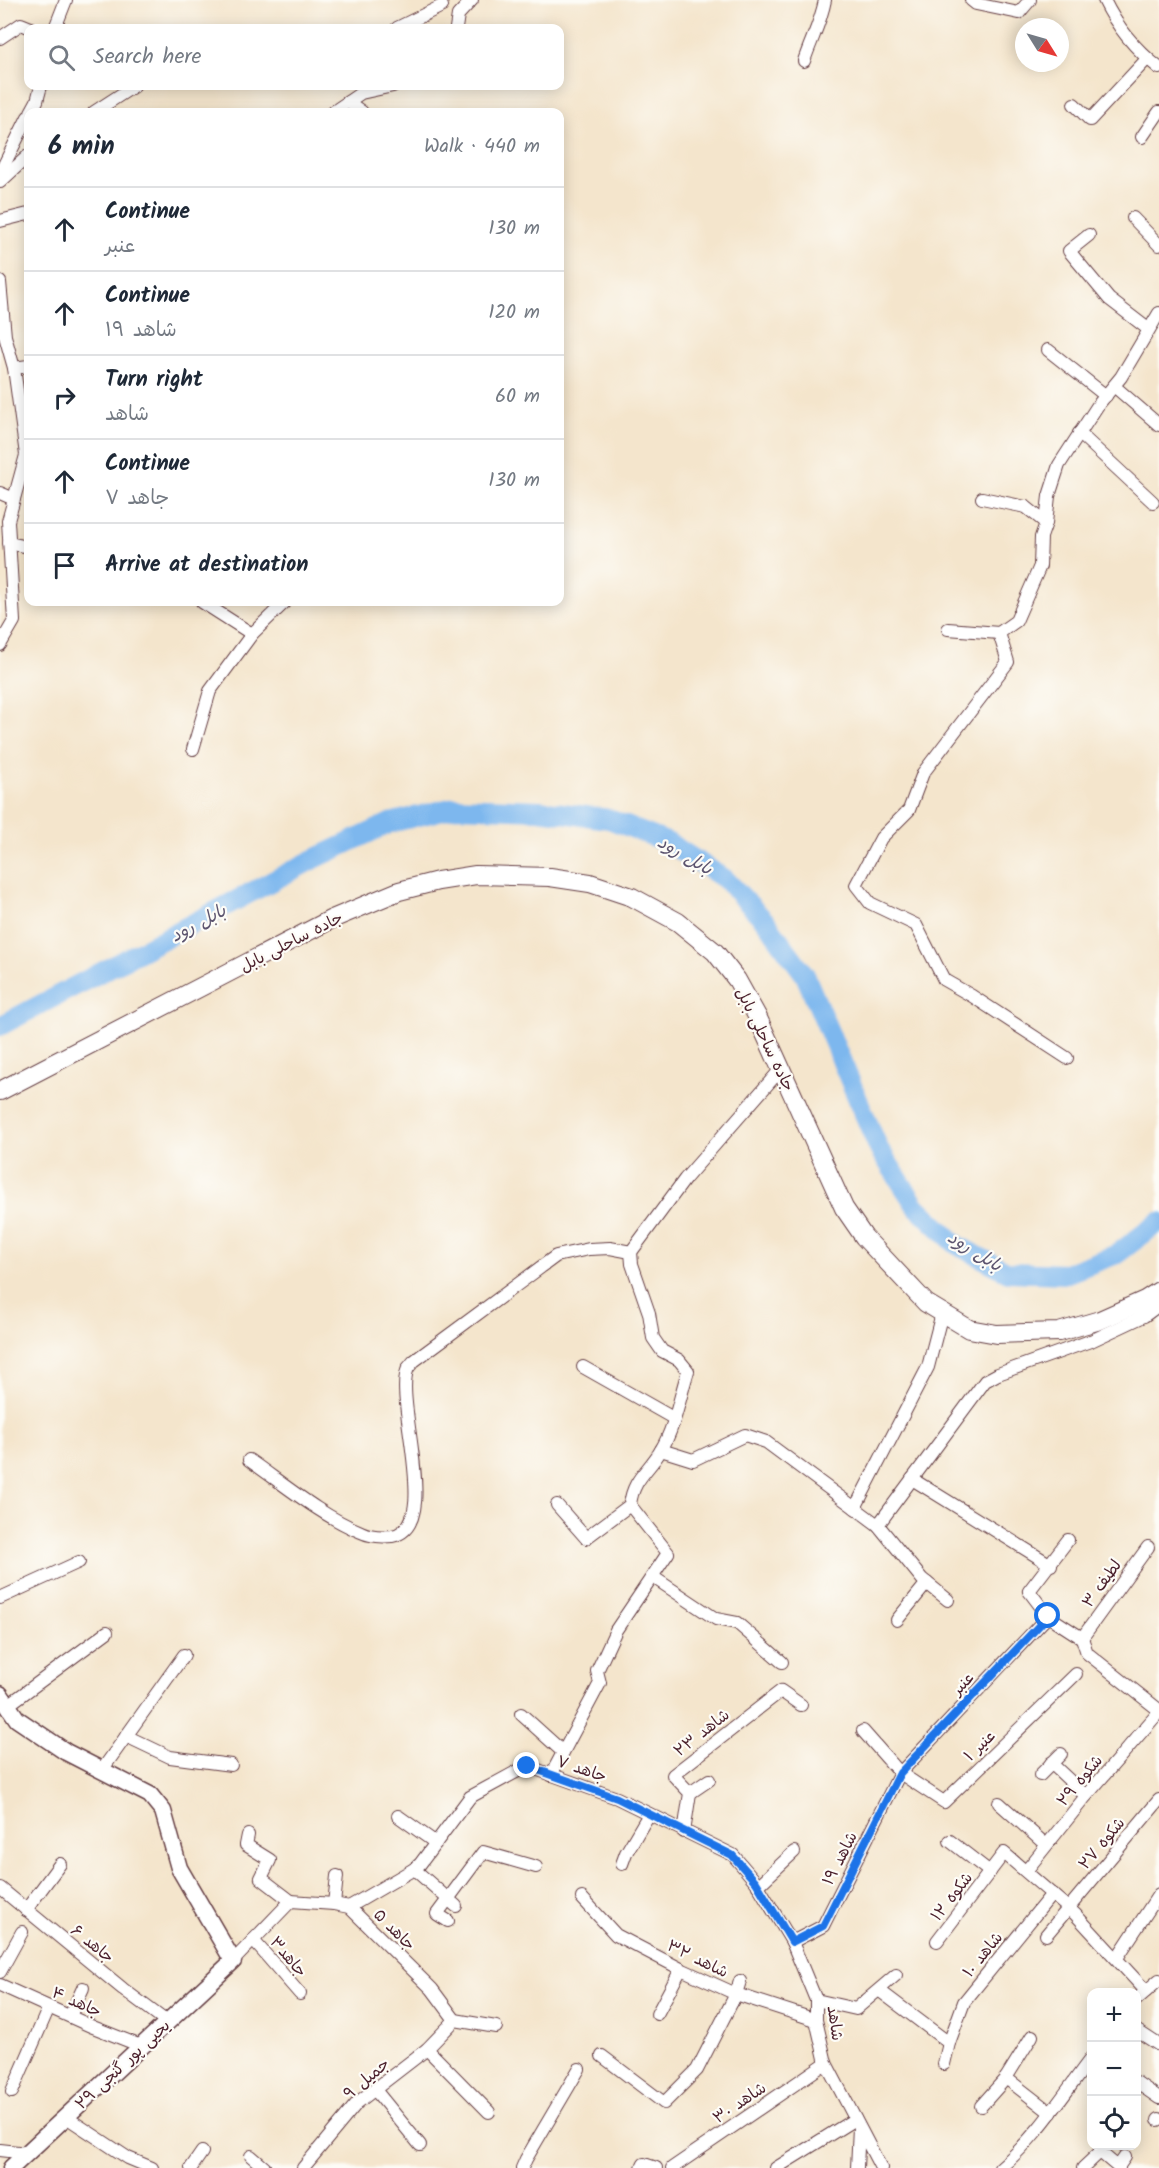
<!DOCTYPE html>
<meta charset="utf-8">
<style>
body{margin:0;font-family:Kalam,"Playpen Sans Arabic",sans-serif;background:#f2f2f3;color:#1f2937}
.controls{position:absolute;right:18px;bottom:18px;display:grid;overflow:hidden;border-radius:12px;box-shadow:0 3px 15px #0003}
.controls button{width:54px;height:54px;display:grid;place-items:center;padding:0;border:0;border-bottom:2px solid #e0e1e3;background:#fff;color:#1f2937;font:30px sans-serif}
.compass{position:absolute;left:1015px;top:18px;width:54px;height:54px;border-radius:50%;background:#fff;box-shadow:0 3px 15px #0003;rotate:127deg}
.stop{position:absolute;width:18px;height:18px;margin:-14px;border:4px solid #1a73e8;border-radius:50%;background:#fff}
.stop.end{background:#1a73e8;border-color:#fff;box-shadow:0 2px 6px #0008}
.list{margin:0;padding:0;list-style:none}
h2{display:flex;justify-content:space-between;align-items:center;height:78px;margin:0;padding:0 24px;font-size:26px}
h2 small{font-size:20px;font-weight:400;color:#747a83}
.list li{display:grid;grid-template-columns:39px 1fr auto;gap:18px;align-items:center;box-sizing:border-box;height:84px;padding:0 24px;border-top:2px solid #e0e1e3}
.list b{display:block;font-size:22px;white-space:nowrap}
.list p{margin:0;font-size:20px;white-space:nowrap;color:#747a83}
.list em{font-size:20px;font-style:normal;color:#747a83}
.icon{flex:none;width:33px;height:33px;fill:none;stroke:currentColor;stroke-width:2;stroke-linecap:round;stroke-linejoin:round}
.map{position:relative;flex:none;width:1159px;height:2168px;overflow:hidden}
.search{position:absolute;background:#fff;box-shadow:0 3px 15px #0003;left:24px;top:24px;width:540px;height:66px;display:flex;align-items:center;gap:15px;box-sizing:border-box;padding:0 21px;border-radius:12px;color:#747a83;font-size:22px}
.panel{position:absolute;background:#fff;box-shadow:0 3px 15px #0003;left:24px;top:108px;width:540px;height:498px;border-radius:12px}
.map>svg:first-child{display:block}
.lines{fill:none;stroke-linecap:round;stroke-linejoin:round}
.river{stroke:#7db7ee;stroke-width:20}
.minor-casing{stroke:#643d43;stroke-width:14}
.secondary-casing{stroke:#643d43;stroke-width:19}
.primary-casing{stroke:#643d43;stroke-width:20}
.minor{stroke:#fff;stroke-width:12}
.secondary{stroke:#fff;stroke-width:16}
.primary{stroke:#fff;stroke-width:18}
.route{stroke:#1a73e8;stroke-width:8}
.labels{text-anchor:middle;stroke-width:4.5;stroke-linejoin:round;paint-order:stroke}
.street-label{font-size:16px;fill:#4a1f2b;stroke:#fdfcf7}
.water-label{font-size:18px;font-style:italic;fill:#5c546f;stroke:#fdfcf7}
</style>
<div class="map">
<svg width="1159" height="2168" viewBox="0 0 1159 2168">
<rect width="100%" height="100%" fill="#fdfcf7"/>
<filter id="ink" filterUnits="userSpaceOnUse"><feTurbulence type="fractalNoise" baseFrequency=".0167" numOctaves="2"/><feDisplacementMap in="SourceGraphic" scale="12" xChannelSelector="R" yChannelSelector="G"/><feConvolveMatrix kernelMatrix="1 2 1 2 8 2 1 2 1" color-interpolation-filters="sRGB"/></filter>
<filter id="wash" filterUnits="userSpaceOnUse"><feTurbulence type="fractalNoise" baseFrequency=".008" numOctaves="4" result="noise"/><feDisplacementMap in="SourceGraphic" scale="24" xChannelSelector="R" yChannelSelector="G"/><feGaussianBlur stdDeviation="1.35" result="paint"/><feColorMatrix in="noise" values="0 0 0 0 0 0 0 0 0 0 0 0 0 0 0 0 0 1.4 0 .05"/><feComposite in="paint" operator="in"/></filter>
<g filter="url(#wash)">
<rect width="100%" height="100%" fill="#f4e5cc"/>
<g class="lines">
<path class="river" d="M0,1026l310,-165 80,-38 65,-16 84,3 70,9 60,24 56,36 42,44 38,52 74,174 37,57 41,39 51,27 57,2 52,-20 42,-32"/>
</g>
</g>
<g filter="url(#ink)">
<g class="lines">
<g class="minor-casing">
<g id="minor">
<path d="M971,0l5,4 43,9 11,-13"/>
<path d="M1104,0c13,27 32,50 55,68"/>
<path d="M55,28l11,-28"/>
<path d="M397,28l45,-22"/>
<path d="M456,28l2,-13 14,-15"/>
<path d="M0,38l21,-14 10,4"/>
<path d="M804,61c7,-21 17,-39 21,-61"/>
<path d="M348,102l14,10"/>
<path d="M1074,104l16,16 57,-61"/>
<path d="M31,112l6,-11 4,-15"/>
<path d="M94,112l40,-26"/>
<path d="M333,112l28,-19 32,-7"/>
<path d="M1142,137l17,-25"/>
<path d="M0,173l28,-56"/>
<path d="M0,182l28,-26"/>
<path d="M1133,218l26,27"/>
<path d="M0,221l28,-7"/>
<path d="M1089,235l-20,16 40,48 39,30"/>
<path d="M0,282l5,54 9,32 12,87 -18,66 6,100 -14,24"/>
<path d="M1048,350l58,46"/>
<path d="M14,368l14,-2"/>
<path d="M1114,386l45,39"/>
<path d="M1079,433l74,69"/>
<path d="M0,493l14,6"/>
<path d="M982,498l44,9 20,16"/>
<path d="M9,543l19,4"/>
<path d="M202,602l50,32"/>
<path d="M948,629l51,4"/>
<path d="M193,749l17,-58 42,-57 33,-32"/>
<path d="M1067,1058l-95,-62 -28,-16 -28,-55 -46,-22 -14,-18 25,-47 28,-28 14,-37 85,-111 -9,-29 17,-12 24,-55 1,-29 5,-14 3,-27 10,-31 39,-60 23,-28 38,-64"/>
<path d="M583,1367l90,51"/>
<path d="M661,1450l32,10 52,-25 21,7 112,83 44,54 26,21"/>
<path d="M249,1460c36,25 71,55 112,72 10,5 20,5 31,4 51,-9 1,-135 16,-168 2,-2 4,-5 6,-7l142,-105 33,-7 21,-1 21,4 54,-73 96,-110"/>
<path d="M912,1479l139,86"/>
<path d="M557,1505l29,33 44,-33"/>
<path d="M855,1508l73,-141 14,-54"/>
<path d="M878,1525l107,-144 13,-7 95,-34 51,-24 15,-11"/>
<path d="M1068,1540l-39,51 19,25 34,22 5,15 72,57"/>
<path d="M653,1577l63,42 21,4 45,39"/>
<path d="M0,1598l79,-36"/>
<path d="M897,1620l30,-37"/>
<path d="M1082,1638l66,-91"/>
<path d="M7,1706l100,-74"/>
<path d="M521,1714l42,38"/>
<path d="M863,1731l37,42 44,29 132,-128"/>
<path d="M126,1736l44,21 61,8"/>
<path d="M1051,1763l35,33"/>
<path d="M102,1770l82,-115"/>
<path d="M551,1775l49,-92 -3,-12 19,-41 52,-77 -38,-48c3,-27 19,-34 31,-55 14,-23 19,-54 27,-79l-9,-11 -17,-9 -9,-13 -4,-25 -17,-49 -1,-12"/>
<path d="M1040,1775l21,-21"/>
<path d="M690,1793l19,-13"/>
<path d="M999,1803l47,42"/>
<path d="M398,1816l38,27"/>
<path d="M684,1832l6,-39 -17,-18 108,-84 20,14"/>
<path d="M248,1835l-2,10 24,15 -9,18 30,23"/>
<path d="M950,1841l40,31"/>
<path d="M622,1864l4,-11 23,-39"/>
<path d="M414,1869l42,37"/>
<path d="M1026,1871l60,-75 73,-84"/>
<path d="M758,1886l36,-34"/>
<path d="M0,1888l123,101 44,33"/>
<path d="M582,1898l34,37 65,34 55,25 80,26"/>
<path d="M291,1901l43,3 15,3 83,82 23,31"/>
<path d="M334,1904l3,-28"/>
<path d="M349,1907l65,-38 6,-5 50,-67 57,-31 90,32 116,57 23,27 36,60 24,58v20l10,43 55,105"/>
<path d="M26,1910l34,-46"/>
<path d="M448,1921l-11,-7 46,-62 53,15"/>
<path d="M1046,1935l113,-135"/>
<path d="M253,1940l47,54"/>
<path d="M937,1941l67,-88 71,61 71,77"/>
<path d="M792,1942l31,-16 77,-153 148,-157"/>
<path d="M1117,1958l42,-64"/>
<path d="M233,1961l58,-60"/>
<path d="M0,1972l22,-40"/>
<path d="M0,1985l93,42 48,19"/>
<path d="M880,1991l69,52"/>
<path d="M816,2000l40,9 40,-34"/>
<path d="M1136,2000l23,-20"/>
<path d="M657,2014l24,-45"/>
<path d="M70,2016l13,-28"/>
<path d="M455,2020l41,7"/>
<path d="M1136,2030l23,15"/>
<path d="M427,2049l62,63"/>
<path d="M602,2056l62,47 33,-33 39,-76 4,-13"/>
<path d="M944,2064l5,-21 15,-41 88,-108"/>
<path d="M1006,2078l45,35"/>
<path d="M1136,2082l23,16"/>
<path d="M376,2091l44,54"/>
<path d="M12,2092l37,-85"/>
<path d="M981,2106l25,-28 26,-42"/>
<path d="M66,2117l62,41 24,10"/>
<path d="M1158,2120l1,-1"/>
<path d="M0,2150l27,3"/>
<path d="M251,2156l14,12"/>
<path d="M1118,2167l7,-10"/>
<path d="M191,2168l11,-16"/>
<path d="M303,2168l54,-65 70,-54 28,-29"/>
<path d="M522,2168l4,-9 53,-90"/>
<path d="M642,2168l2,-4 12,4"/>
<path d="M672,2168l154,-105"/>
<path d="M776,2168l79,-49"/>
<path d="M857,2168l2,-41"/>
<path d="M1000,2168c37,-31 63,-73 92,-111"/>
<path d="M1083,2168l17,-16 19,16"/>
</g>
</g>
<g class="secondary-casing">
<path id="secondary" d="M0,1694l17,25 49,33 84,43 13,16 16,57 54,93 -222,207"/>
</g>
<g class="primary-casing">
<path id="primary" d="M0,1091l332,-172 67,-28 39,-10 38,-6 74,2 40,6 42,14 46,25 37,30 22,28 20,36 87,192 20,29 62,66 43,26 28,5 62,-2 41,-12 45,-20 14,-9"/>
</g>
<use href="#minor" class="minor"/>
<use href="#secondary" class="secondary"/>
<use href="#primary" class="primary"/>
</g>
</g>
<g class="lines" filter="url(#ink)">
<path class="route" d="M527,1766l90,32 115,57 24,27 36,60 31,-16 77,-153 148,-157"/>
</g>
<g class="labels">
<g class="street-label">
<text transform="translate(291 941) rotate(-27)" y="6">جاده ساحلی بابل</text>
<text transform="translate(766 1039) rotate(64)" y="6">جاده ساحلی بابل</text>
<text transform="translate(1101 1583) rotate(-54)" y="6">لطیف ۳</text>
<text transform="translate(962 1683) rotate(-47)" y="6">عنبر</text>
<text transform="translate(701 1732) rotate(-38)" y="6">شاهد ۲۳</text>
<text transform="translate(979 1745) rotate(-44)" y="6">عنیر ۱</text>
<text transform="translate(582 1768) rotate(19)" y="6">جاهد ۷</text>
<text transform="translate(1079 1780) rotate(-50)" y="6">شکوه ۲۹</text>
<text transform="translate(1101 1843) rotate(-50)" y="6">شکوه ۲۷</text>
<text transform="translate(839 1858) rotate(-63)" y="6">شاهد ۱۹</text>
<text transform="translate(951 1896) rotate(-52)" y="6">شکوه ۱۲</text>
<text transform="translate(395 1929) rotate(45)" y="6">جاهد ۵</text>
<text transform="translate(93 1943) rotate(39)" y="6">جاهد ۶</text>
<text transform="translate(982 1954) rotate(-51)" y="6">شاهد ۱۰</text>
<text transform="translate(289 1956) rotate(50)" y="6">جاهد۳</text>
<text transform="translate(698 1958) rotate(26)" y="6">شاهد ۳۲</text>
<text transform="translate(77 2001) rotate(24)" y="6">جاهد ۴</text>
<text transform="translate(836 2023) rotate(82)" y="6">شاهد</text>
<text transform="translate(122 2064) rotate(-43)" y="6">یحیی پور گنجی ۲۹</text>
<text transform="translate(366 2078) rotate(-40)" y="6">جمیل ۹</text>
<text transform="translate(739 2102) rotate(-34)" y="6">شاهد ۳۰</text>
</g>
<g class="water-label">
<text transform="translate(685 855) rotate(30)" y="6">بابل رود</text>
<text transform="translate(198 923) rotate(-28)" y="6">بابل رود</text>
<text transform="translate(975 1251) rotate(32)" y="6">بابل رود</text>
</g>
</g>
</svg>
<div class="controls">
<button>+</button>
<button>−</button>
<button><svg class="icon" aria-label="locate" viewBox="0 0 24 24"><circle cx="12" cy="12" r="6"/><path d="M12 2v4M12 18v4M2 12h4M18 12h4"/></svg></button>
</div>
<svg class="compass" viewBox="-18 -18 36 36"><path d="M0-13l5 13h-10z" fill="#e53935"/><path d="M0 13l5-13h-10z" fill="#747a83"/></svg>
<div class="stop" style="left:1048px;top:1616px"></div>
<div class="stop end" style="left:527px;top:1766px"></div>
<div class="search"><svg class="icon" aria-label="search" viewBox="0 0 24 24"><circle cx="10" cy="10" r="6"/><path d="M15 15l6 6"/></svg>Search here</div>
<section class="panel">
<h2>6 min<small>Walk · 440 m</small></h2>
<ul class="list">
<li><svg class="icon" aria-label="ahead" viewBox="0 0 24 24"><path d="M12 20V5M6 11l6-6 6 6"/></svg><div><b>Continue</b><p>عنبر</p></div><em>130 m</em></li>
<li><svg class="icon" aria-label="ahead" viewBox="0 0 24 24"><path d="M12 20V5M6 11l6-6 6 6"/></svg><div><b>Continue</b><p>شاهد ۱۹</p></div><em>120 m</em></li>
<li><svg class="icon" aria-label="right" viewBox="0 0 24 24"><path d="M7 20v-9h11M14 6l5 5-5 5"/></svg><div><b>Turn right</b><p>شاهد</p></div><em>60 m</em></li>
<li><svg class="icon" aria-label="ahead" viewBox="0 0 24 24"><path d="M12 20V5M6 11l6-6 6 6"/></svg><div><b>Continue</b><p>جاهد ۷</p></div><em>130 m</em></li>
<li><svg class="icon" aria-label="arrive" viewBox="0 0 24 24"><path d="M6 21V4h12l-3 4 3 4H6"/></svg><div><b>Arrive at destination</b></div></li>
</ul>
</section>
</div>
